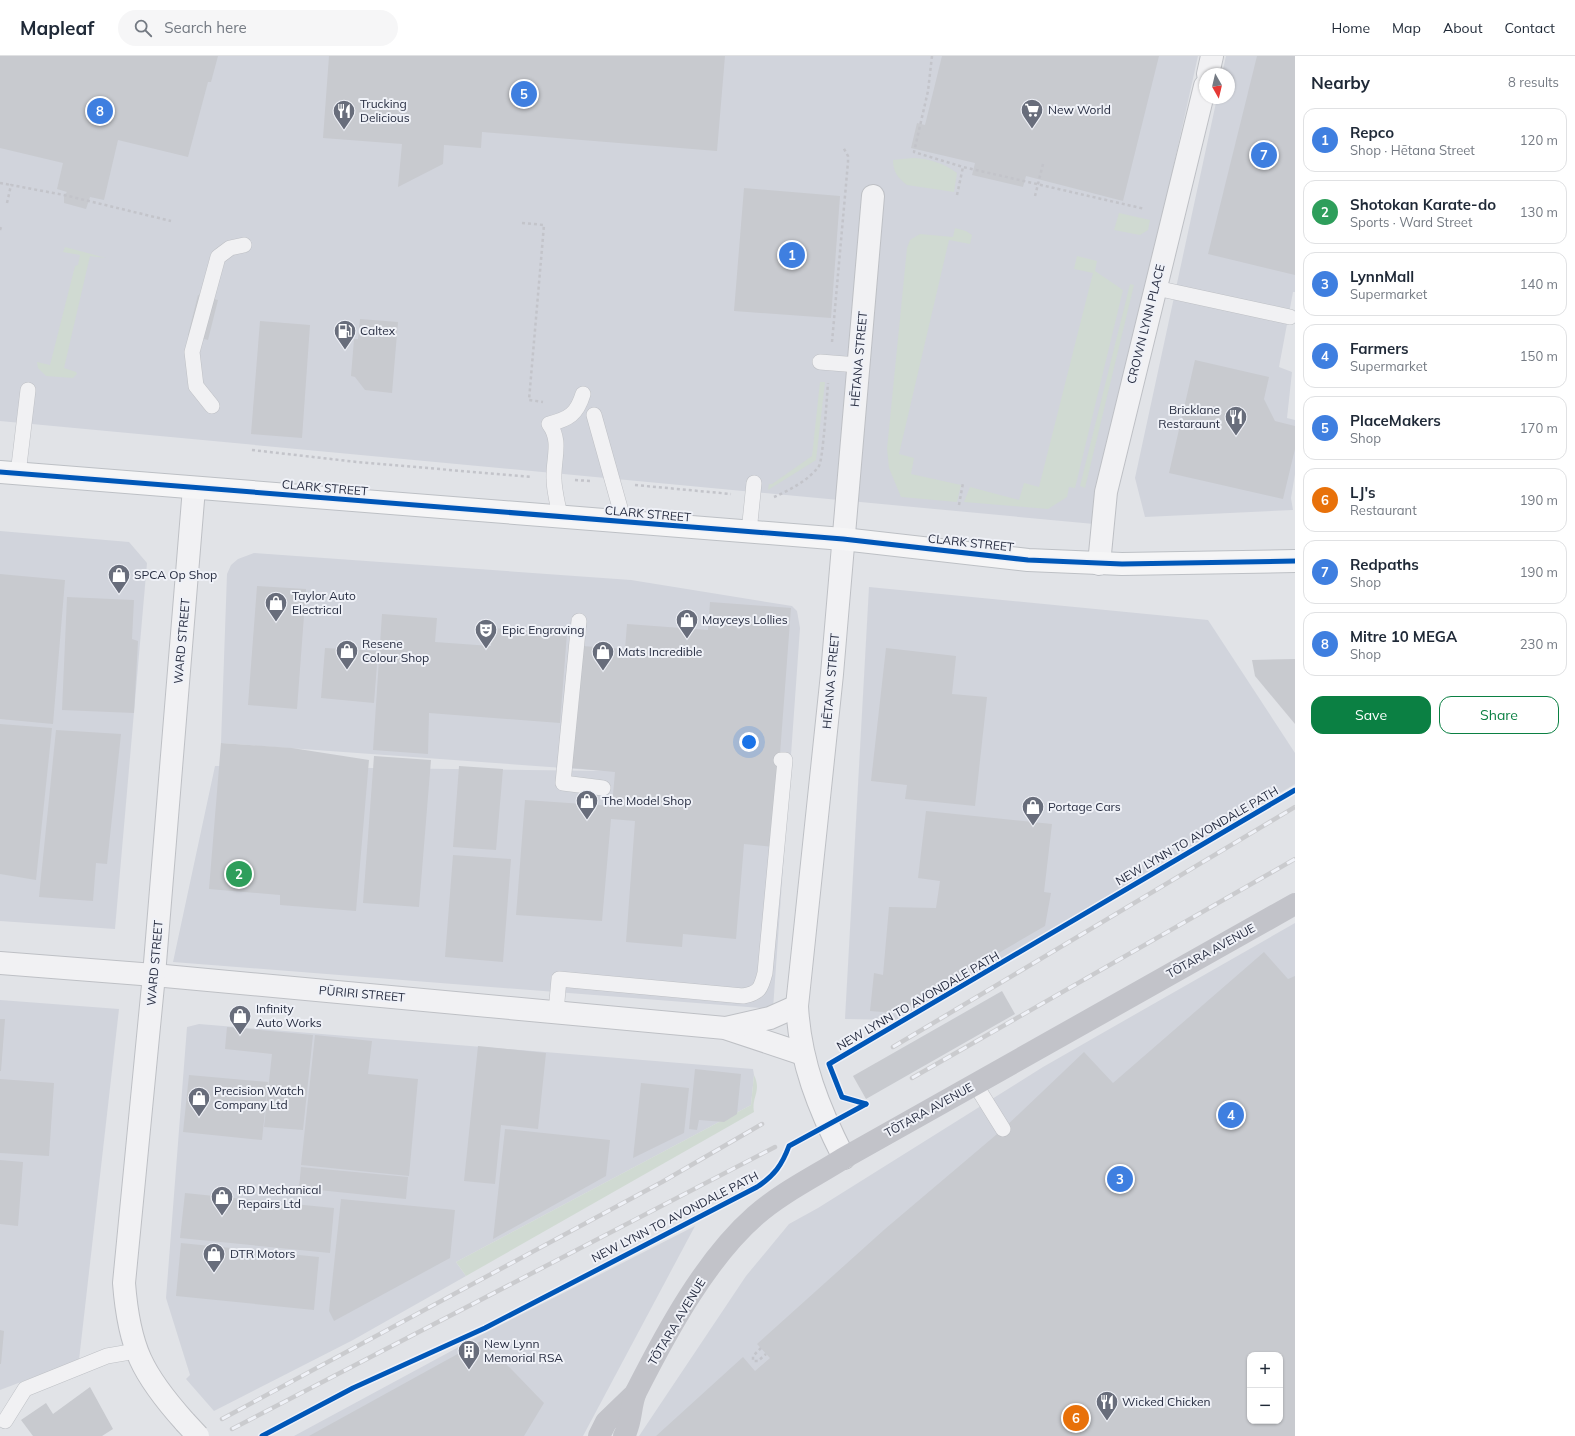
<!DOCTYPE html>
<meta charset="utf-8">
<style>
body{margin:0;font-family:Mulish,sans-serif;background:#f6f6f7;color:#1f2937}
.controls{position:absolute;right:12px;bottom:12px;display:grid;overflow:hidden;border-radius:8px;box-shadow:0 1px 3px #0004}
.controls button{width:36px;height:36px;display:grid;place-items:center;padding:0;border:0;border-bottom:1px solid #e0e1e3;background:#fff;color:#1f2937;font:20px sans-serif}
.compass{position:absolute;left:1199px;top:12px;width:36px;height:36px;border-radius:50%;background:#fff;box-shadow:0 1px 3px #0004;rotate:172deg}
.you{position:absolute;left:749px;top:686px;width:14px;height:14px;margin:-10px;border:3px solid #fff;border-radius:50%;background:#1a73e8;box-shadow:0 0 0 6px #1a73e833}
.badge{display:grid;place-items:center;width:26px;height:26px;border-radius:50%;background:#0b8043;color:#fff;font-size:13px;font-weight:700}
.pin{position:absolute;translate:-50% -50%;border:2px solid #fff;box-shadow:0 1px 4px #0006}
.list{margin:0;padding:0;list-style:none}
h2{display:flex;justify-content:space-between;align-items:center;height:52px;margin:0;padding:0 16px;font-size:17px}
h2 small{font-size:13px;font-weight:400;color:#747a83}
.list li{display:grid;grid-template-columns:26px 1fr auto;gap:12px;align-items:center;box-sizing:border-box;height:64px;margin:0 8px 8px;padding:0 8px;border:1px solid #e0e1e3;border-radius:12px}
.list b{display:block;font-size:15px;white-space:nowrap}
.list p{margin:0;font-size:13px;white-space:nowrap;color:#747a83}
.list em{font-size:13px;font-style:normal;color:#747a83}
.actions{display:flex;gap:8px;padding:12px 16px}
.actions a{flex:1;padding:9px 0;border:1px solid #0b8043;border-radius:12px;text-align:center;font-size:14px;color:#0b8043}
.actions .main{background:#0b8043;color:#fff}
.icon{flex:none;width:22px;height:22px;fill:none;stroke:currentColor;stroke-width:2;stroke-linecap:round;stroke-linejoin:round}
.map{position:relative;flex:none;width:1295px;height:1380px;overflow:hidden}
header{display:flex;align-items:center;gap:24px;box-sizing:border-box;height:56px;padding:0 20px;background:#fff;border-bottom:1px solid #e0e1e3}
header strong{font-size:19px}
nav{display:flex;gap:22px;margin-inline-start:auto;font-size:14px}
.search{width:280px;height:36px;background:#f6f6f7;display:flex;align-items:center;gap:10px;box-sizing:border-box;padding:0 14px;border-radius:22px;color:#747a83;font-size:15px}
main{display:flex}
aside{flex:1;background:#fff}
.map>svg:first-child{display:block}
.built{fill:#d1d4dc;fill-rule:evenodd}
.green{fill:#d0dad2}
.building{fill:#c8cacf;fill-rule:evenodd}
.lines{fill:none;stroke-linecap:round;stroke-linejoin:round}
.lane-casing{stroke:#bec0c5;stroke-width:16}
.street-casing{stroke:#bec0c5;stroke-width:24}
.primary-casing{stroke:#bdc0c5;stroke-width:24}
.path{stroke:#c3c4ca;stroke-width:2.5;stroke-dasharray:3 3;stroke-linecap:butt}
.lane{stroke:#f1f1f3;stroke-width:15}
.street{stroke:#f1f1f3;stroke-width:22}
.secondary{stroke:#c2c3c9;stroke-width:22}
.primary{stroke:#f5f5f6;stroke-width:22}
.rail-casing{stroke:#cacbce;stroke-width:4.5}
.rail{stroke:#eff1f7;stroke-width:3;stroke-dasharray:9;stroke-linecap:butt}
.street-bridge-casing{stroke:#bec0c5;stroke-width:24;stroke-linecap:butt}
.street-bridge{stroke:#f1f1f3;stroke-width:22}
.cycleway-casing{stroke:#eff1f7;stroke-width:8}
.cycleway{stroke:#0057b8;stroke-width:5}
.labels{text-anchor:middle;stroke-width:4;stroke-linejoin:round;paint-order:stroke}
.poi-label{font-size:12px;fill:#272d41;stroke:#eff1f7;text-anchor:start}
.street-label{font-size:12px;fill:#272d41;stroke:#eff1f7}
</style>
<header>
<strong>Mapleaf</strong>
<div class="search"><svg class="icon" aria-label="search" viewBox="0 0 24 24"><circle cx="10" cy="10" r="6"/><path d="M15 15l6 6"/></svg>Search here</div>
<nav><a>Home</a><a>Map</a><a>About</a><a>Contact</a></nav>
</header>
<main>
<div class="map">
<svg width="1295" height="1380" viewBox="0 0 1295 1380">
<rect width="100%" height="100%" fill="#e1e3e7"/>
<g class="built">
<path d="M0,0h1198l-104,468 -1094,-103z"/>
<path d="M1226,0h69v236h-2l-14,75 13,5 -5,46 8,2v54l-4,24 2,12 -148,7 -10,-39 82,-380h12v-24h-7z"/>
<path d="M0,475l129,11 18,21 -32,366 -115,-8z"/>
<path d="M254,497l377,27 161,26 5,5 3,17 -27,381 -600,-47 42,-196 390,5 -384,-28 6,-169 4,-9 7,-6z"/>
<path d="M869,531l339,33 87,133v31l-396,236 -54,-1z"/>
<path d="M1295,867v513h-656l107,-160 43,-52 29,-16 225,-141zM1250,1299h30v66h-30z"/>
<path d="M0,944l119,9 -40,351 -79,30z"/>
<path d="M199,968l554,45 1,6 -3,30 -295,157 10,14 -113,64 -139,71 -28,-32 4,-4 -24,-77 21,-271z"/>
<path d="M695,1170l-112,210h-289l185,-100z"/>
</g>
<g class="green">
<path d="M913,102c17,1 30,5 44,15l-3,19 -47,-7c-9,-7 -14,-13 -14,-25z"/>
<path d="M1119,157l31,7 -2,10 -8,5 -26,-5z"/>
<path d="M955,172l11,3 6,4 -2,9 -21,-4 -50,214 15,4 -3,16 50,11 -4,17 -56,-5 -12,-29 -2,-19 20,-201 3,-8 10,-6 33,3z"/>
<path d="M65,191l41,11 -16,-2 -26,112 12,4 1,2 -4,4 -27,-2 -8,-8 -1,-6 13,3 25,-99 3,-1 2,-10 -17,-3z"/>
<path d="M1077,200l20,5 -2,10 28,19 -48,198 -6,-1 -2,10 -19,12 -84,-7 6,-15 49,13 5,-17 15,4 54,-214 -19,-4z"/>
<path d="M1130,228l4,1 -49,203 -5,-2z"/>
<path d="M820,326h5l-9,78 -48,30 1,-6h3l40,-28z"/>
<path d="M754,1019c8,16 -3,23 0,37l-288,164 -10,-14 295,-157z"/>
</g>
<g class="building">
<path d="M0,0h218l-7,26h-3l-20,75 -70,-17 -14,60 -14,-3 -4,12 -22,-6v-8l3,-3 -10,-3 6,-26 -63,-15z"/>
<path d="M329,0h396l-8,95 -235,-19 -1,16 -37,-3 -1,19 -45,23 4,-43 -79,-6z"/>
<path d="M942,0h217l-36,145 -97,-25 -3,11 -51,-12 3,-12 -64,-15 6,-25 8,2z"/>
<path d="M1257,0h38v219l-87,-21z"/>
<path d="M744,132l96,8 -9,122 -97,-7z"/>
<path d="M198,239l20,5 -10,40 -20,-5z"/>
<path d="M360,263l38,3 -6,71 -27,-3 -10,-13 -4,-1 3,-37h4z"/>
<path d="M260,265l50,4 -8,113 -51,-4z"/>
<path d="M1195,304l74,17 -5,22 11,22 20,5v23l-12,50 -114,-26z"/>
<path d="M0,518l65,6 -12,144 -53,-5z"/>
<path d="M257,530l49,3 -9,120 -49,-4z"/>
<path d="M67,541l67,3 -2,39 6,2 -4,72 -72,-3z"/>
<path d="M710,546l81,6 -18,239 -29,-3 -8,95 -53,-5 -1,13 -56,-5 9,-121 -24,-2 -9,102 -86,-6 9,-115 87,6 3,-34 -43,-4 10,-122 43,3 2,-25 81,6z"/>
<path d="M382,558l55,4 -2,24 56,4 1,-18 75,5 -7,90 -131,-10 -1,41 -55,-4z"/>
<path d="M325,592l53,3 -4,52 -53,-5z"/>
<path d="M886,592l70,8 -4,38 35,3 -12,109 -70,-7 2,-14 -36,-4z"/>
<path d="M1295,603v65l-40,-48 -3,-16z"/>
<path d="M0,668l52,4 -16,152 -36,-6z"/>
<path d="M56,674l65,4 -14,130 -11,-1 -3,38 -54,-4z"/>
<path d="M221,687l71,5 77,12 -13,151 -76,-6v-10l-71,-6z"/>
<path d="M374,700l57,4 -12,147 -56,-4z"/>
<path d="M459,710l44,3 -7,81 -43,-3z"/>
<path d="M926,755l126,13 -8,68 7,1 -6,33 -150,87 -25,-2 4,-38 9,2 6,-68 47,1 4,-27 -22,-3z"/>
<path d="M453,799l58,4 -8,103 -58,-5z"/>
<path d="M1264,896l24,27 7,-3v460h-639l87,-79 12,14 15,-13 -13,-14 128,-115 118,-100 81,-77 29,31zM1250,1299h30v66h-30z"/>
<path d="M1002,935l13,23 -149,85 -13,-23z"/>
<path d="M0,963h5l-4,52h-1z"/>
<path d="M227,971l86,8 -10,95 -39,-3 8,-73 -47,-5z"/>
<path d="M315,979l57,6 -4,33 50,5 -9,97 -108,-11z"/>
<path d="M478,990l68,7 -8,76 -37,-4 -6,59 -31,-3z"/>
<path d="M695,1013l46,5 -4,40 -13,8 -25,-2 -2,10 -8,-1z"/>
<path d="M189,1019l79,7 -6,58 -79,-8z"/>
<path d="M0,1023l54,4 -5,73 -49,-3z"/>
<path d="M641,1027l48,5 -5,45 -51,25z"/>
<path d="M505,1073l105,11 -4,36 -113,63z"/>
<path d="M0,1104l23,2 -5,64 -18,-2z"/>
<path d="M301,1111l107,10 -2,22 -107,-11z"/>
<path d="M185,1137l149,15 -4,45 -150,-15z"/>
<path d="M341,1143l114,11 -5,48 -116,63 -5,-10z"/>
<path d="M181,1187l138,14 -5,53 -138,-14z"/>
<path d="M0,1274l4,1 -3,33h-1z"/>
<path d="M483,1284l61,63 -20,33h-215z"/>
<path d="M90,1331l23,42 -11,7h-69l-12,-16 25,-17 7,11z"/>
</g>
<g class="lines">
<g class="lane-casing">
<g id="lane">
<path d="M1156,232l134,29"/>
<path d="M820,306l38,3"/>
<path d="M212,350l-16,-20 -4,-34 26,-95 12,-9 14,-3"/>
<path d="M594,359l30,107"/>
<path d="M18,418l10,-84"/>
<path d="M560,461c-2,-13 -6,-26 -6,-38 -1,-20 8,-38 -5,-55 20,-5 28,-10 34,-30"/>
<path d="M749,476l5,-49"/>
<path d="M579,565l-16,162 40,5"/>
<path d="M556,956l3,-33 184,17c17,-3 18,-8 22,-23l20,-213h-4"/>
<path d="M975,1028l28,45"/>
<path d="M5,1365l20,-32 82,-33 29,-5"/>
</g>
</g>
<g class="street-casing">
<g id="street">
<path d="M1208,18l4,-18"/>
<path d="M1099,508l7,-72 99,-406"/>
<path d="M0,907l154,12 571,53 78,26"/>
<path d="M726,972l44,-10 27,-12"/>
<path d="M844,1102c-25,-49 -44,-96 -47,-152l35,-332 41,-478"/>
<path d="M185,1366c-43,-48 -56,-74 -61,-139l30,-308 40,-487"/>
</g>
</g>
<g class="primary-casing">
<path id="primary" d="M0,416l843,67 185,21 94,4 173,-3"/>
</g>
<g class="path">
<path d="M932,0l-4,35 -14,61 49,15 182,42"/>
<path d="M0,127l11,2"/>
<path d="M957,139l6,-28"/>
<path d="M1035,140l8,-32"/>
<path d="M7,147l4,-18 53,10 107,26"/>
<path d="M522,167l22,2 -15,175 14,2"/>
<path d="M0,174l1,-3"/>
<path d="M832,286l16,-180v-6l-5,-9"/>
<path d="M252,394l105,12 175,15"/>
<path d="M575,424l15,1"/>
<path d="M635,429l96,9"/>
<path d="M774,441c16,-7 35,-17 45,-31 4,-6 8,-71 9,-83"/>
<path d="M959,449l4,-22"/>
<path d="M761,1292l-8,8v5h5l8,-7"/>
</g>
<use href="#lane" class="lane"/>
<use href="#street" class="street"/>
<g class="secondary">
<path d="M599,1380l7,-14 29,-28"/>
<path d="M624,1380c8,-13 6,-31 12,-44 30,-59 69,-132 119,-176 26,-23 59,-39 89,-58l451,-254"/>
</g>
<use href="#primary" class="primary"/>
<g class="rail-casing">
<g id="rail">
<path d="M893,991l402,-240"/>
<path d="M912,1022l383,-219"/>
<path d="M222,1363l440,-237 100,-58"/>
<path d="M232,1373l543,-282"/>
</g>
</g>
<use href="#rail" class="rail"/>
<g class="street-bridge-casing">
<path id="street-bridge" d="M185,1366l13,14"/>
</g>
<use href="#street-bridge" class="street-bridge"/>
<g class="cycleway-casing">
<g id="cycleway">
<path d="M0,416l843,67 185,21 94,4 173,-3"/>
<path d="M866,1048l-24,-7 -13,-33 466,-274"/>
<path d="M262,1380l91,-48 132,-60 272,-141c17,-11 25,-22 32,-41l77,-42"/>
</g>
</g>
<use href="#cycleway" class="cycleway"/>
</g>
<defs>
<g id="supermarket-pin" transform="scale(1.15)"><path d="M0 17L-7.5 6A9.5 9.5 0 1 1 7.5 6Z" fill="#686d7b" stroke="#eff1f7"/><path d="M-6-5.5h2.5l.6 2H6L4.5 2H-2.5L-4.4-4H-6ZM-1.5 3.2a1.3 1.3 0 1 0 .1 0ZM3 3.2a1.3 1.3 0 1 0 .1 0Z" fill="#fff"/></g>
<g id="restaurant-pin" transform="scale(1.15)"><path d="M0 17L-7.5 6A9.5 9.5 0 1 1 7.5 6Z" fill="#686d7b" stroke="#eff1f7"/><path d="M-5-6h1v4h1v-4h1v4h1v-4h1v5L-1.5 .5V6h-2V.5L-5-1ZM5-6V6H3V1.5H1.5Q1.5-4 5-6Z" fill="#fff"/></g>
<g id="fuel-pin" transform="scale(1.15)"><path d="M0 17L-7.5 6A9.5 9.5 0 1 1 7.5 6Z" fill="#686d7b" stroke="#eff1f7"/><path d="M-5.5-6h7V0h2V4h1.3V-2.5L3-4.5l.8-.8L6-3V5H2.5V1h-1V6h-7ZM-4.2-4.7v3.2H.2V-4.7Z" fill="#fff"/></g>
<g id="shop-pin" transform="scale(1.15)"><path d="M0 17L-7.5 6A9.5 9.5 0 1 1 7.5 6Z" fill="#686d7b" stroke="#eff1f7"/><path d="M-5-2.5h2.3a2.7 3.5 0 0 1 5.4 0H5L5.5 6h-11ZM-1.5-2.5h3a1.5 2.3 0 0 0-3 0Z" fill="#fff"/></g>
<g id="theatre-pin" transform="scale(1.15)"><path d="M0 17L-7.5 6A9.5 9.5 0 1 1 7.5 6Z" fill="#686d7b" stroke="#eff1f7"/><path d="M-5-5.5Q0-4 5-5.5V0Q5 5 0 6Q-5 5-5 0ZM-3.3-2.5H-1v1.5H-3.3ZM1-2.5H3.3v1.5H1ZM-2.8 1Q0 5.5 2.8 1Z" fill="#fff"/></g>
<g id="building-pin" transform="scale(1.15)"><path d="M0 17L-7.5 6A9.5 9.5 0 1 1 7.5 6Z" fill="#686d7b" stroke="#eff1f7"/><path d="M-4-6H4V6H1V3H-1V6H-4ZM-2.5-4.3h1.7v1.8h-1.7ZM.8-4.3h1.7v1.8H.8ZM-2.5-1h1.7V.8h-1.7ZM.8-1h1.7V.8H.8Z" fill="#fff"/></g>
</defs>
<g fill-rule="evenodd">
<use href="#supermarket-pin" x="1032" y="54"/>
<use href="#restaurant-pin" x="344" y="55"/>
<use href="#fuel-pin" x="345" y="275"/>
<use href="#restaurant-pin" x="1236" y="361"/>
<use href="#shop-pin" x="119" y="519"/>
<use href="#shop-pin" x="276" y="547"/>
<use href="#shop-pin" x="687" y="564"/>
<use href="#theatre-pin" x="486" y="574"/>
<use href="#shop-pin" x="347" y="595"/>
<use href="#shop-pin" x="603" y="596"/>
<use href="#shop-pin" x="587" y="745"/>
<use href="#shop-pin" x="1033" y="751"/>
<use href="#shop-pin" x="240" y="960"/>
<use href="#shop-pin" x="199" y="1042"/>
<use href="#shop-pin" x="222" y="1141"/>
<use href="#shop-pin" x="214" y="1198"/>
<use href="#building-pin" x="469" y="1295"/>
<use href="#restaurant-pin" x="1107" y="1346"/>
</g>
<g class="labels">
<g class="poi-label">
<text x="360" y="52">Trucking<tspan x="360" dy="14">Delicious</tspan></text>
<text x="1048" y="58">New World</text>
<text x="360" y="279">Caltex</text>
<text x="1220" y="358" text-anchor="end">Bricklane<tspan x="1220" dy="14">Restaraunt</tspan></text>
<text x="134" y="523">SPCA Op Shop</text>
<text x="292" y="544">Taylor Auto<tspan x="292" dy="14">Electrical</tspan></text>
<text x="702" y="568">Mayceys Lollies</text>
<text x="502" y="578">Epic Engraving</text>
<text x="362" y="592">Resene<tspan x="362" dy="14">Colour Shop</tspan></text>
<text x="618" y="600">Mats Incredible</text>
<text x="602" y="749">The Model Shop</text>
<text x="1048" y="755">Portage Cars</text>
<text x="256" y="957">Infinity<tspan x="256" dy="14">Auto Works</tspan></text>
<text x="214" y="1039">Precision Watch<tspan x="214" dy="14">Company Ltd</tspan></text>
<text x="238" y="1138">RD Mechanical<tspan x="238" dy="14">Repairs Ltd</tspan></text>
<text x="230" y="1202">DTR Motors</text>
<text x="484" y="1292">New Lynn<tspan x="484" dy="14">Memorial RSA</tspan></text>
<text x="1122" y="1350">Wicked Chicken</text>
</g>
<g class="street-label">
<text transform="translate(1146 268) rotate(-76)" y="4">CROWN LYNN PLACE</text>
<text transform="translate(859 303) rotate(-85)" y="4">HĒTANA STREET</text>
<text transform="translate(325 432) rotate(5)" y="4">CLARK STREET</text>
<text transform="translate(648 458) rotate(5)" y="4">CLARK STREET</text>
<text transform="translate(971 487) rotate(6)" y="4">CLARK STREET</text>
<text transform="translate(182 585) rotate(-85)" y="4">WARD STREET</text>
<text transform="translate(831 625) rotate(-85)" y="4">HĒTANA STREET</text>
<text transform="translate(1197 780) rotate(-30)" y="4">NEW LYNN TO AVONDALE PATH</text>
<text transform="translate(1211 895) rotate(-29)" y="4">TŌTARA AVENUE</text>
<text transform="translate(155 907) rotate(-85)" y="4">WARD STREET</text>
<text transform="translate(362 938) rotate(5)" y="4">PŪRIRI STREET</text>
<text transform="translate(918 945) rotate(-30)" y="4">NEW LYNN TO AVONDALE PATH</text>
<text transform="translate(929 1054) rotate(-29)" y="4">TŌTARA AVENUE</text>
<text transform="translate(675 1161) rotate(-27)" y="4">NEW LYNN TO AVONDALE PATH</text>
<text transform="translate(677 1266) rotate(-59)" y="4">TŌTARA AVENUE</text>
</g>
</g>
</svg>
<div class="controls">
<button>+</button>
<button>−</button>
</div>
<svg class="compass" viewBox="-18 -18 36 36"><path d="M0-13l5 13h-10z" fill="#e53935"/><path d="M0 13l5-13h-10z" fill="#747a83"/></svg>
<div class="you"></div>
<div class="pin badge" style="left:792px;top:199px;background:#3f7fe0">1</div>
<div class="pin badge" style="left:239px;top:818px;background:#2e9e5b">2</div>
<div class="pin badge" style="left:1120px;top:1123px;background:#3f7fe0">3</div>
<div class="pin badge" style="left:1231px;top:1059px;background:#3f7fe0">4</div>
<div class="pin badge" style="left:524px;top:38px;background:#3f7fe0">5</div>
<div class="pin badge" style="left:1076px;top:1362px;background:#e8710a">6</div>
<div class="pin badge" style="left:1264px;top:99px;background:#3f7fe0">7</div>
<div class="pin badge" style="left:100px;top:55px;background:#3f7fe0">8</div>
</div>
<aside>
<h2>Nearby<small>8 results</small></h2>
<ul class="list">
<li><span class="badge" style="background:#3f7fe0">1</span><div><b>Repco</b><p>Shop · Hētana Street</p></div><em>120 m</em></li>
<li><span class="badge" style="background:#2e9e5b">2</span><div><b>Shotokan Karate-do</b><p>Sports · Ward Street</p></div><em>130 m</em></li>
<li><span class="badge" style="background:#3f7fe0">3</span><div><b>LynnMall</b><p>Supermarket</p></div><em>140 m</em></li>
<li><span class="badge" style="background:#3f7fe0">4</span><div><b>Farmers</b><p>Supermarket</p></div><em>150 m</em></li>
<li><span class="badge" style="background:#3f7fe0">5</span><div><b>PlaceMakers</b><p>Shop</p></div><em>170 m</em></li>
<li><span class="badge" style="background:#e8710a">6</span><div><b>LJ's</b><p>Restaurant</p></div><em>190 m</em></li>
<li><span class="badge" style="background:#3f7fe0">7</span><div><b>Redpaths</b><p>Shop</p></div><em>190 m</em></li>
<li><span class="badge" style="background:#3f7fe0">8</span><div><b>Mitre 10 MEGA</b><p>Shop</p></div><em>230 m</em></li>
</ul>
<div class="actions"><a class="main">Save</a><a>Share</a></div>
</aside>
</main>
